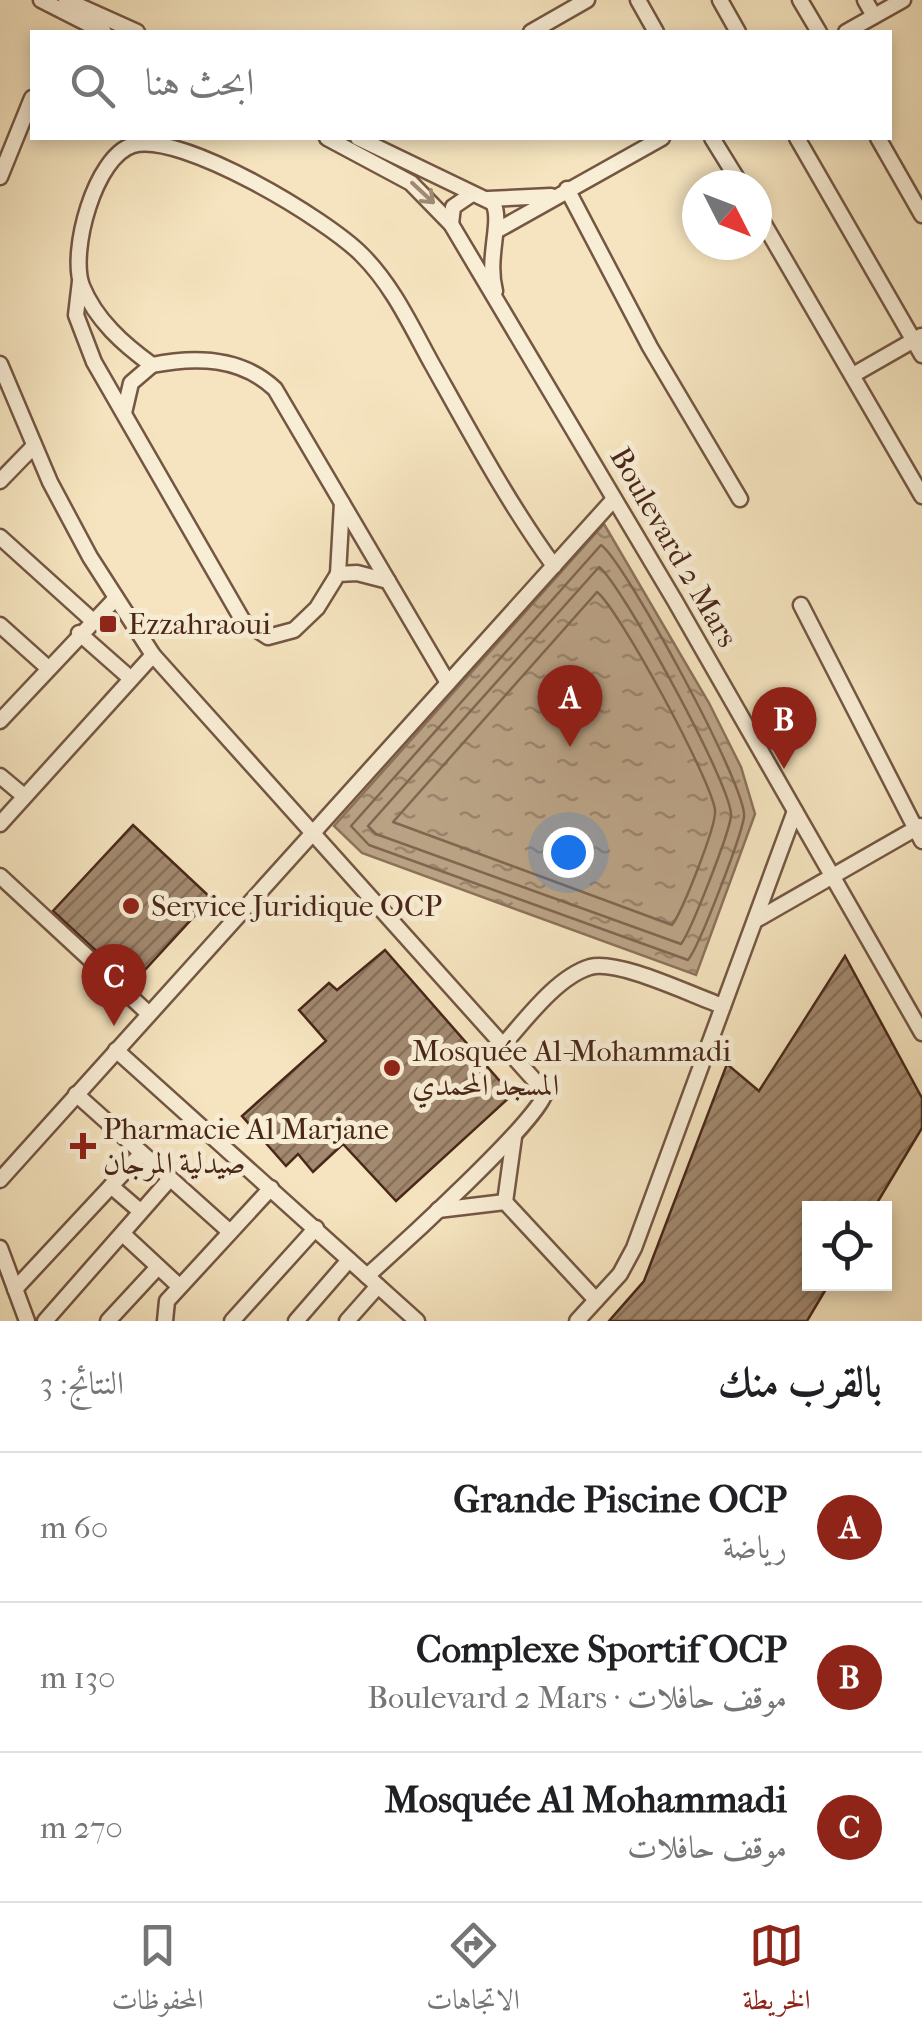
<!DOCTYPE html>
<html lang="ar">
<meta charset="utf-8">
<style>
body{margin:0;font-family:"IM FELL French Canon",Amiri,serif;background:#f2f2f2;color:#202124;direction:rtl}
.controls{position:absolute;right:30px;bottom:30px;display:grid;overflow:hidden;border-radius:0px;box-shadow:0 5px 15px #0003}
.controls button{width:90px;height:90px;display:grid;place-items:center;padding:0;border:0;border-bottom:2px solid #e0e0e0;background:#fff;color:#202124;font:50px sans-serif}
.compass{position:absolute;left:682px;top:170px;width:90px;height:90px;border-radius:50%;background:#fff;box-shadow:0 5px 15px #0003;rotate:132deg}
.you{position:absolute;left:568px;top:852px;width:35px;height:35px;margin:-25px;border:8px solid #fff;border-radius:50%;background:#1a73e8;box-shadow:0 0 0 15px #1a73e833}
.badge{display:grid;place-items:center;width:65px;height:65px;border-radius:50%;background:#8f2418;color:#fff;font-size:32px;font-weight:700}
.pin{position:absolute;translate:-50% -82px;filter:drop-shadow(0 2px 5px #0008)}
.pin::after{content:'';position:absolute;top:52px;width:35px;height:30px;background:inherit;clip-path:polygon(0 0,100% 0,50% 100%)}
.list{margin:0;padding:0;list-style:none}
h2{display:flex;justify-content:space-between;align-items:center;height:130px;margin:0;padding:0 40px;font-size:42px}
h2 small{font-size:32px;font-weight:400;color:#757577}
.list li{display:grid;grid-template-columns:65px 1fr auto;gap:30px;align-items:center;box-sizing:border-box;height:150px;padding:0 40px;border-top:2px solid #e0e0e0}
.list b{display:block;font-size:38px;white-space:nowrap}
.list p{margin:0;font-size:32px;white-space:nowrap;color:#757577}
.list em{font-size:32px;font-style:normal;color:#757577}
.icon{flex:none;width:55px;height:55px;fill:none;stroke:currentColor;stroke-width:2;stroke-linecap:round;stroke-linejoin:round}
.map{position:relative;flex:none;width:922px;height:1321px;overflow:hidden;direction:ltr}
.search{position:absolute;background:#fff;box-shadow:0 5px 15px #0003;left:30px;right:30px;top:30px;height:110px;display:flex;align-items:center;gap:25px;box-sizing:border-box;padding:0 35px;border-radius:0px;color:#757577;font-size:38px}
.sheet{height:580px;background:#fff}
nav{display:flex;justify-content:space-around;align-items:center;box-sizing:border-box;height:140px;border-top:2px solid #e0e0e0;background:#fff;font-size:28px;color:#757577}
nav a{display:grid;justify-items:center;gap:5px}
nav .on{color:#8f2418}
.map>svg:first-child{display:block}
.water{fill:url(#water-ripples);stroke:#8d725b;stroke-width:2.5}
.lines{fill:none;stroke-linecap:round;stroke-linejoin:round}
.shore{stroke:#826650;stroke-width:2.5}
.building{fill:url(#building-hatch);stroke:#492719;stroke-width:2.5}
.minor-casing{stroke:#745642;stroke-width:19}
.minor{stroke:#f8edd5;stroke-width:14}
.oneway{stroke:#a08a77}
.poi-dot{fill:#8f2418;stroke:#f8edd5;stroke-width:4}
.labels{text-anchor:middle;stroke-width:10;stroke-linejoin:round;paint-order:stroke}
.street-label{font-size:30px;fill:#492719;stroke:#f8edd5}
.poi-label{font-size:30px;fill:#492719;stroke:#f8edd5;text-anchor:start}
</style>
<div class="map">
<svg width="922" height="1321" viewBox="0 0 922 1321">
<defs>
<pattern id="water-ripples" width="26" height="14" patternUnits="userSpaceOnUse" patternTransform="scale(2.5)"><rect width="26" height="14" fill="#bba487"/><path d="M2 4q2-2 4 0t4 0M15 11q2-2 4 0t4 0" fill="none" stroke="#9a866e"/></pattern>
<pattern id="building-hatch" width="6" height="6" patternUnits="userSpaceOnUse" patternTransform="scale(2.5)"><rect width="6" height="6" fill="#a2896f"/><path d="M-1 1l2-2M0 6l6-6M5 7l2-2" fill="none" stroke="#86705a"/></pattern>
</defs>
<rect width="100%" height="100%" fill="#f5e4bf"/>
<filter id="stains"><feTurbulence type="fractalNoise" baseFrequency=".002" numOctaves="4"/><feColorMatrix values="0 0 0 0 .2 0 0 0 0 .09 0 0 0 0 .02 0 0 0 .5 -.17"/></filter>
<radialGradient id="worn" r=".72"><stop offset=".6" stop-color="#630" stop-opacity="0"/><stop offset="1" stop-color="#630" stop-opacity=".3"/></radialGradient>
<path class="water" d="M604,524l105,179 32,64 14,47 -59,161 -334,-122 -28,-27z"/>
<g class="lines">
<g class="shore">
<path d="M601,545c23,15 147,243 143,272 -3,20 -44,128 -56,143l-319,-115 -18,-19z"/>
<path d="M599,567c21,14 135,222 132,249 -2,18 -40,115 -50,128l-305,-110 -8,-8z"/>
<path d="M597,592c22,17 114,187 118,218 2,15 -33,102 -43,115l-279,-103z"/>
</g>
</g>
<g class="building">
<path d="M133,825l78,73 -79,86 -79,-73z"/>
<path d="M385,950l127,145 -116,106 -53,-57 -30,28 -15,-18 -12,12 -44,-50 84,-75 -27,-31 30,-27 8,7z"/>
<path d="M845,956l77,142v30l-48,80h-64v76h19l-22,37h-198l35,-40 83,-217 32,27z"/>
</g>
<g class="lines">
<g class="minor-casing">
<g id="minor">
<path d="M41,0l63,32"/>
<path d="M66,0l71,32"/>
<path d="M638,0l18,32"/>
<path d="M720,0l18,32"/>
<path d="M800,0l19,32"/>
<path d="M865,0l9,16"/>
<path d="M531,32l56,-32"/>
<path d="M846,32l57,-32"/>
<path d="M327,138l84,45 40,41 224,377 247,432"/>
<path d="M358,138l135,65c10,18 -7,54 2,88"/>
<path d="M712,138l29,47"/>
<path d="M797,138l125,217"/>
<path d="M878,138l44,77"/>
<path d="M0,177l32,-79"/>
<path d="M567,189l83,158 90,152"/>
<path d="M488,199l63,-3"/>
<path d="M757,212l165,284"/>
<path d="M451,224l2,-17 19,-13"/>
<path d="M496,231l166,-93"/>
<path d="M80,281l-4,34 18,47 149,259 25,16 26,-7 23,-22 21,-34 19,-1 31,8"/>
<path d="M0,364l50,118 40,75 63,98 392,437c0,23 -151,160 -178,184"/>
<path d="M853,375l68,-39"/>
<path d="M124,413l7,-30 21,-18"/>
<path d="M0,481l33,-34"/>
<path d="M0,537l93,84"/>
<path d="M338,574l4,-71"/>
<path d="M801,605l121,236"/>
<path d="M0,625l48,43"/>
<path d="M79,633l51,45"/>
<path d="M448,683l-173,-294c-34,-32 -79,-33 -123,-24 -29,-21 -56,-45 -70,-79 -13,-34 13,-130 51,-141 48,-14 195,75 229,110 31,31 49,71 70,109 38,68 76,139 122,202"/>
<path d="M0,721l115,-122"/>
<path d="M0,776l24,20"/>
<path d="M0,824l153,-169"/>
<path d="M0,876l149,138"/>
<path d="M756,920l164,-94"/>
<path d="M504,1044c22,-25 53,-67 86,-77 29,-8 103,29 133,39"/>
<path d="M116,1050l301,271"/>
<path d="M76,1094l154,138"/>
<path d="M0,1180l614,-681"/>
<path d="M111,1186l29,25"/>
<path d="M505,1202l9,-65"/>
<path d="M438,1210l67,-8 91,98"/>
<path d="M124,1235l55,51"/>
<path d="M0,1248l27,73"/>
<path d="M15,1289l125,-134"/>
<path d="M45,1321l124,-141"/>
<path d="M108,1321l50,-54"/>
<path d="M165,1321l2,-20 104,-113"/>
<path d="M232,1321l84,-93"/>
<path d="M296,1321l53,-61"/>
<path d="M347,1321l31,-35"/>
<path d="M577,1321l43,-47 14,-26 161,-437"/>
</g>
</g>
<use href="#minor" class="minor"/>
</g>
<defs><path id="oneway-shaft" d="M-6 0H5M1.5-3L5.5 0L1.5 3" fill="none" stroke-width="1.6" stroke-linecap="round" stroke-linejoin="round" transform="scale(2.5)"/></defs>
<use class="oneway" href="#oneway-shaft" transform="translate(423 193) rotate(43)"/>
<g class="poi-dot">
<rect x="98" y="614" width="20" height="20" rx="5"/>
<circle cx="131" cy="906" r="10"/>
<circle cx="392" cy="1068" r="10"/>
<path d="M78 1131h10v10h10v10h-10v10h-10v-10h-10v-10h10z"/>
</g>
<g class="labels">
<g class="street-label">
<text transform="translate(674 547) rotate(60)" y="10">Boulevard 2 Mars</text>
</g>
<g class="poi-label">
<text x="128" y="634">Ezzahraoui</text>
<text x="151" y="916">Service Juridique OCP</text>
<text x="412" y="1061">Mosquée Al-Mohammadi<tspan x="412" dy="34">المسجد المحمدي</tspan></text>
<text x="103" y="1139">Pharmacie Al Marjane<tspan x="103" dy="34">صيدلية المرجان</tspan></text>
</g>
</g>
<rect width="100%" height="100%" filter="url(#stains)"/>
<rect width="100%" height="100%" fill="url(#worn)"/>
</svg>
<div class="controls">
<button><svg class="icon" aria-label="locate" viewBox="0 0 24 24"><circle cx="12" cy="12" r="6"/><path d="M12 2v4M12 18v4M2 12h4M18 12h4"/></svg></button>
</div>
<svg class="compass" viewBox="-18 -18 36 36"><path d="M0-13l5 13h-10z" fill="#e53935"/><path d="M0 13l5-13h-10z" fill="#757577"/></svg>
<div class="you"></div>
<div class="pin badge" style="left:570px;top:747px">A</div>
<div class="pin badge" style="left:784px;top:769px">B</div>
<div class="pin badge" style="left:114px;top:1026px">C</div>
<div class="search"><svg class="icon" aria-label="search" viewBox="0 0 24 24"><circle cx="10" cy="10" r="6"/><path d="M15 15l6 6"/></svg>ابحث هنا</div>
</div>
<section class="sheet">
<h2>بالقرب منك<small>النتائج: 3</small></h2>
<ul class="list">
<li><span class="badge">A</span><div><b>Grande Piscine OCP</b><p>رياضة</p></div><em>60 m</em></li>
<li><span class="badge">B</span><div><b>Complexe Sportif OCP</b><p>موقف حافلات · Boulevard 2 Mars</p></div><em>130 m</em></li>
<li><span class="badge">C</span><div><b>Mosquée Al Mohammadi</b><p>موقف حافلات</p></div><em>270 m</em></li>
</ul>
</section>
<nav>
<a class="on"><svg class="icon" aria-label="map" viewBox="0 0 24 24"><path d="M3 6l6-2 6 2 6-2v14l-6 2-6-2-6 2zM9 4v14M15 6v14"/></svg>الخريطة</a>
<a><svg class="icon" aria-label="directions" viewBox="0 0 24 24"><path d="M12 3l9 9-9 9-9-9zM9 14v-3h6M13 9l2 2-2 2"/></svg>الاتجاهات</a>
<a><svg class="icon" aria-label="saved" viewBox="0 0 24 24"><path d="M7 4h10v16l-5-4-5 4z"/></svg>المحفوظات</a>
</nav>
